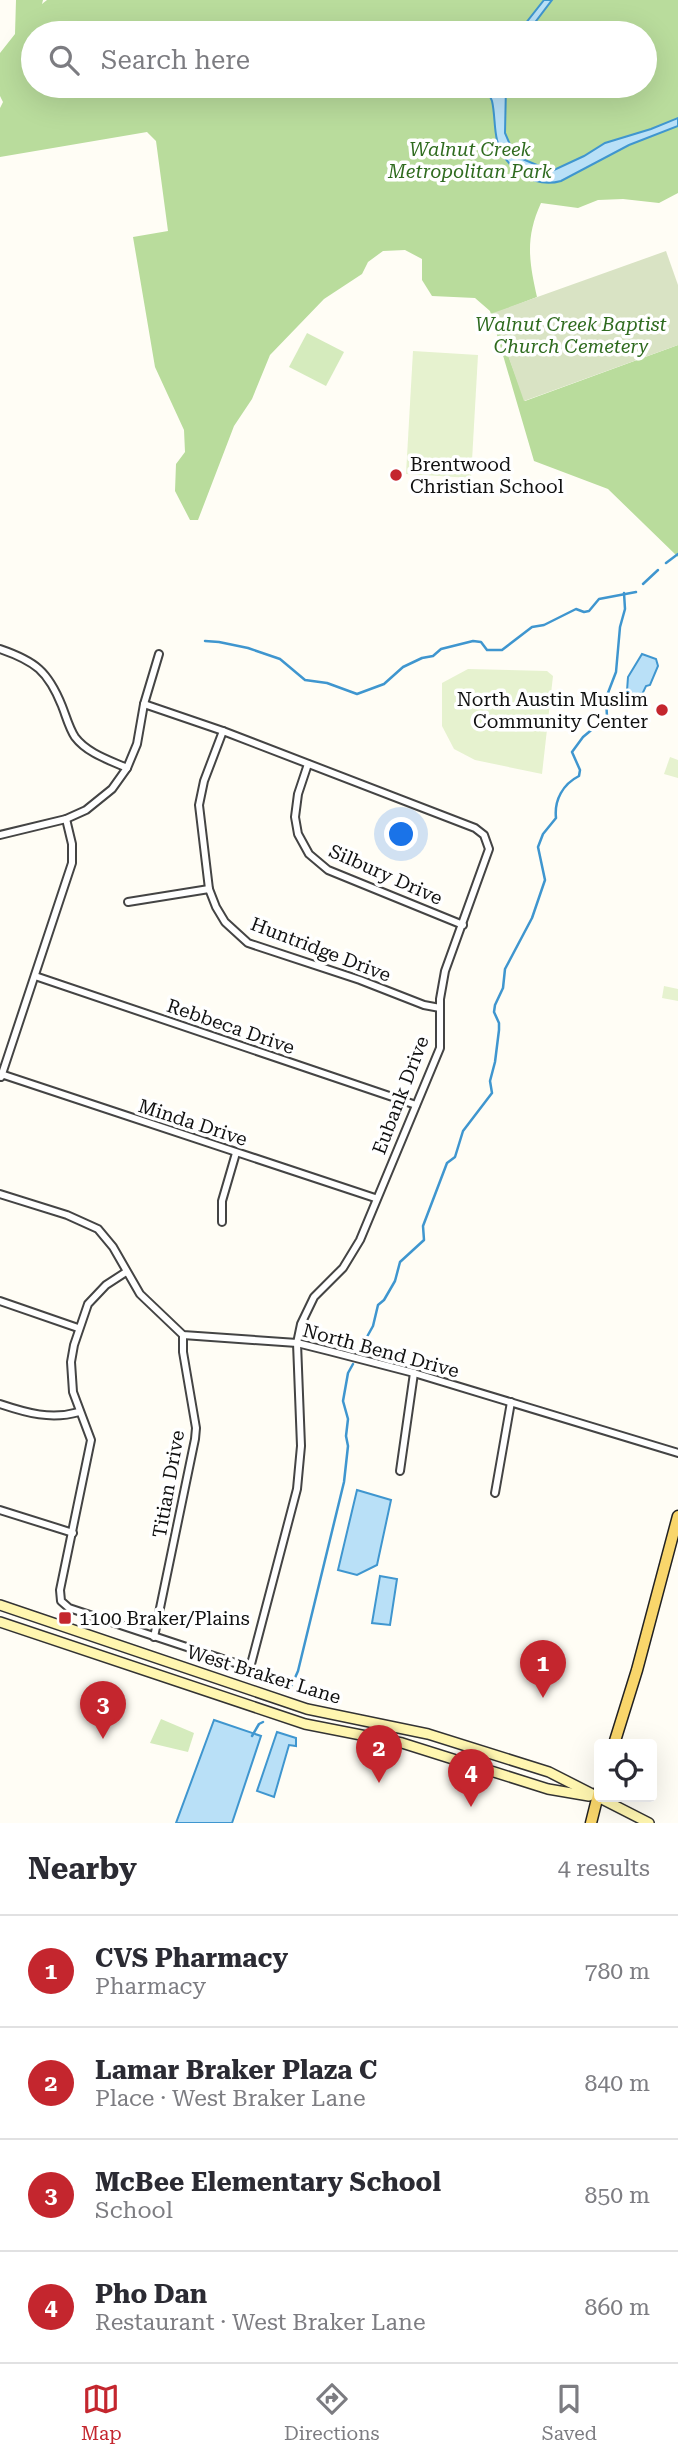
<!DOCTYPE html>
<meta charset="utf-8">
<style>
body{margin:0;font-family:"Roboto Serif",serif;background:#f2f2f3;color:#2b2b33}
.controls{position:absolute;right:21px;bottom:21px;display:grid;overflow:hidden;border-radius:7px;box-shadow:0 7px 28px #0002}
.controls button{width:63px;height:63px;display:grid;place-items:center;padding:0;border:0;border-bottom:2px solid #e1e1e2;background:#fff;color:#2b2b33;font:35px sans-serif}
.you{position:absolute;left:402px;top:835px;width:24px;height:24px;margin:-18px;border:5px solid #fff;border-radius:50%;background:#1a73e8;box-shadow:0 0 0 10px #1a73e833}
.badge{display:grid;place-items:center;width:46px;height:46px;border-radius:50%;background:#c4262e;color:#fff;font-size:23px;font-weight:700}
.pin{position:absolute;translate:-50% -58px;filter:drop-shadow(0 2px 4px #0008)}
.pin::after{content:'';position:absolute;top:37px;width:24px;height:21px;background:inherit;clip-path:polygon(0 0,100% 0,50% 100%)}
.list{margin:0;padding:0;list-style:none}
h2{display:flex;justify-content:space-between;align-items:center;height:91px;margin:0;padding:0 28px;font-size:30px}
h2 small{font-size:23px;font-weight:400;color:#7c7c81}
.list li{display:grid;grid-template-columns:46px 1fr auto;gap:21px;align-items:center;box-sizing:border-box;height:112px;padding:0 28px;border-top:2px solid #e1e1e2}
.list b{display:block;font-size:26px;white-space:nowrap}
.list p{margin:0;font-size:23px;white-space:nowrap;color:#7c7c81}
.list em{font-size:23px;font-style:normal;color:#7c7c81}
.icon{flex:none;width:38px;height:38px;fill:none;stroke:currentColor;stroke-width:2;stroke-linecap:round;stroke-linejoin:round}
.map{position:relative;flex:none;width:678px;height:1823px;overflow:hidden}
.search{position:absolute;background:#fff;box-shadow:0 7px 28px #0002;left:21px;right:21px;top:21px;height:77px;display:flex;align-items:center;gap:18px;box-sizing:border-box;padding:0 24px;border-radius:38px;color:#7c7c81;font-size:26px}
.sheet{height:539px;background:#fff}
nav{display:flex;justify-content:space-around;align-items:center;box-sizing:border-box;height:98px;border-top:2px solid #e1e1e2;background:#fff;font-size:19px;color:#7c7c81}
nav a{display:grid;justify-items:center;gap:4px}
nav .on{color:#c4262e}
.map>svg:first-child{display:block}
.green{fill:#d5ebbd}
.forest{fill:#b9dc9c;fill-rule:evenodd}
.cemetery{fill:#d9e3c4}
.pitch{fill:#e6f2cf}
.water{fill:#b9e0f7;stroke:#3f96cf;stroke-width:2}
.lines{fill:none;stroke-linecap:round;stroke-linejoin:round}
.stream{stroke:#3f96cf;stroke-width:2.5}
.minor-casing{stroke:#444;stroke-width:10}
.secondary-casing{stroke:#333;stroke-width:12}
.primary-casing{stroke:#222;stroke-width:13}
.minor{stroke:#fff;stroke-width:6}
.secondary{stroke:#fff6b0;stroke-width:9}
.primary{stroke:#f9d66b;stroke-width:10}
.poi-dot{fill:#c4262e;stroke:#fff;stroke-width:2.5}
.labels{text-anchor:middle;stroke-width:7;stroke-linejoin:round;paint-order:stroke}
.park-label{font-size:19px;font-style:italic;fill:#2f6b1f;stroke:#fff}
.poi-label{font-size:19px;fill:#111;stroke:#fff;text-anchor:start}
.street-label{font-size:19px;fill:#111;stroke:#fff}
</style>
<div class="map">
<svg width="678" height="1823" viewBox="0 0 678 1823">
<rect width="100%" height="100%" fill="#fffdf5"/>
<g class="green">
<path d="M307,333l37,19 -18,34 -37,-19z"/>
<path d="M161,1719l33,14 -6,19 -38,-9z"/>
</g>
<path class="forest" d="M16,0h27l-1,4 5,-4h631v193l-19,10 -36,-4 -25,1 -20,8 -37,-5c-16,35 -12,58 -4,94l-44,17 32,87 153,-56v212l-70,-68 -74,-28 -44,-150 -15,-13 -43,-2 -10,-16v-21l-17,-9 -22,1 -15,11 -6,12 -38,25 -54,56 -18,44 -18,27 -36,94h-8l-15,-29 1,-27 9,-12 -1,-22 -29,-63 -22,-130 35,-6 -12,-90 -9,-9 -147,25v-49l3,-6 -3,-6v-43l15,-19zM33,33h612v53h-612z"/>
<path class="cemetery" d="M666,251l12,34v60l-154,56 -31,-88z"/>
<g class="pitch">
<path d="M413,351l65,4 -7,123 -65,-4z"/>
<path d="M468,669l79,2 6,5 -11,98 -67,-14 -21,-11 -12,-23v-43z"/>
<path d="M670,757l8,3v18l-14,-4z"/>
<path d="M664,986l14,3v12l-16,-3z"/>
</g>
<g class="water">
<path d="M544,0h8l-25,33h-9z"/>
<path d="M486,86h20l-1,47 10,23 34,14h5l30,-14 21,-13 46,-14 27,-11v8l-49,19 -68,36c-27,8 -57,-13 -64,-41 -3,-12 -2,-26 -5,-39 -2,-5 -5,-10 -6,-15z"/>
<path d="M642,654l14,5 2,7 -8,19 -4,1 -8,17 -2,-1 2,-5 -11,-6 1,-14z"/>
<path d="M357,1490l34,10 -14,65 -20,10 -19,-5z"/>
<path d="M380,1576l17,3 -7,46 -18,-2z"/>
<path d="M214,1720l47,16 -29,87h-56z"/>
<path d="M277,1732l19,6v8l-7,-1 -15,52 -17,-6z"/>
</g>
<g class="lines">
<g class="stream">
<path d="M666,563l12,-9"/>
<path d="M643,584l15,-14"/>
<path d="M205,641l14,1 29,6 32,11 25,21 22,3 30,11 27,-10 19,-17 19,-9 11,-2 8,-7 32,-8 8,1 6,8h15l30,-23 12,-2 32,-16 8,3 5,-1 10,-12 37,-7"/>
<path d="M358,1353l15,-27 5,-21 6,-5 11,-19 5,-19 24,-22 -1,-14 24,-63 8,-6 8,-26 29,-38 -2,-12 5,-19 4,-32v-7l-5,-11 1,-7 8,-17 2,-19 27,-51 13,-38 -7,-33 5,-13 13,-16c-2,-18 7,-34 23,-42l1,-6 -8,-18 11,-15 24,-20 -1,-19 10,-26 4,-45 5,-18 -1,-16"/>
<path d="M290,1689l8,-18 46,-189 4,-36 -2,-10 2,-17 -5,-18 5,-28 5,-9"/>
<path d="M252,1736l7,-12 4,-2"/>
</g>
<g class="minor-casing">
<g id="minor">
<path d="M0,649c35,12 48,22 62,57 4,10 7,22 13,31 12,16 34,23 52,31"/>
<path d="M223,731l-19,50 -5,24 10,84 7,18 9,15 23,21 112,37 64,25 16,3"/>
<path d="M308,764l-10,30 -3,23 3,17 11,20 19,16 135,55"/>
<path d="M0,835l66,-16 20,-9 26,-21 15,-21 10,-24 7,-40 15,-50"/>
<path d="M128,902l81,-13"/>
<path d="M35,976l381,129"/>
<path d="M1,1074l374,124"/>
<path d="M1,1077l71,-214v-19l-6,-25"/>
<path d="M0,1194l67,21 31,14 15,18 27,47 43,41 114,8 32,8 85,22 264,80"/>
<path d="M222,1222v-21l14,-48"/>
<path d="M126,1272l-20,13 -18,19 -14,41 -3,17 2,30 18,48 -31,150 1,11 8,7 181,60 47,-179 4,-43 -4,-103 4,-19 13,-27 29,-29 17,-28 80,-192v-49l5,-28 44,-122 -5,-14 -9,-7 -252,-97 -79,-27"/>
<path d="M0,1301l78,27"/>
<path d="M0,1404c27,9 51,16 79,8"/>
<path d="M400,1471l14,-98"/>
<path d="M495,1493l16,-91"/>
<path d="M0,1510l73,23"/>
<path d="M154,1637l41,-198 1,-11 -13,-76v-17"/>
</g>
</g>
<g class="secondary-casing">
<g id="secondary">
<path d="M0,1605l307,104 121,25 121,38 100,51"/>
<path d="M0,1622l305,102 97,19 146,46 41,7"/>
</g>
</g>
<g class="primary-casing">
<g id="primary">
<path d="M614,1744l23,-74 41,-154"/>
<path d="M591,1823l8,-32"/>
</g>
</g>
<use href="#minor" class="minor"/>
<use href="#secondary" class="secondary"/>
<use href="#primary" class="primary"/>
</g>
<g class="poi-dot">
<circle cx="396" cy="475" r="7"/>
<circle cx="662" cy="710" r="7"/>
<rect x="58" y="1611" width="14" height="14" rx="3.5"/>
</g>
<g class="labels">
<g class="park-label">
<text x="470" y="156">Walnut Creek<tspan x="470" dy="22">Metropolitan Park</tspan></text>
<text x="571" y="331">Walnut Creek Baptist<tspan x="571" dy="22">Church Cemetery</tspan></text>
</g>
<g class="poi-label">
<text x="410" y="471">Brentwood<tspan x="410" dy="22">Christian School</tspan></text>
<text x="648" y="706" text-anchor="end">North Austin Muslim<tspan x="648" dy="22">Community Center</tspan></text>
<text x="79" y="1625">1100 Braker/Plains</text>
</g>
<g class="street-label">
<text transform="translate(386 874) rotate(24)" y="7">Silbury Drive</text>
<text transform="translate(321 949) rotate(21)" y="7">Huntridge Drive</text>
<text transform="translate(231 1026) rotate(19)" y="7">Rebbeca Drive</text>
<text transform="translate(400 1095) rotate(-69)" y="7">Eubank Drive</text>
<text transform="translate(193 1122) rotate(18)" y="7">Minda Drive</text>
<text transform="translate(381 1350) rotate(15)" y="7">North Bend Drive</text>
<text transform="translate(168 1484) rotate(-80)" y="7">Titian Drive</text>
<text transform="translate(264 1674) rotate(17)" y="7">West Braker Lane</text>
</g>
</g>
</svg>
<div class="controls">
<button><svg class="icon" aria-label="locate" viewBox="0 0 24 24"><circle cx="12" cy="12" r="6"/><path d="M12 2v4M12 18v4M2 12h4M18 12h4"/></svg></button>
</div>
<div class="you"></div>
<div class="pin badge" style="left:543px;top:1698px">1</div>
<div class="pin badge" style="left:379px;top:1783px">2</div>
<div class="pin badge" style="left:103px;top:1739px">3</div>
<div class="pin badge" style="left:471px;top:1807px">4</div>
<div class="search"><svg class="icon" aria-label="search" viewBox="0 0 24 24"><circle cx="10" cy="10" r="6"/><path d="M15 15l6 6"/></svg>Search here</div>
</div>
<section class="sheet">
<h2>Nearby<small>4 results</small></h2>
<ul class="list">
<li><span class="badge">1</span><div><b>CVS Pharmacy</b><p>Pharmacy</p></div><em>780 m</em></li>
<li><span class="badge">2</span><div><b>Lamar Braker Plaza C</b><p>Place · West Braker Lane</p></div><em>840 m</em></li>
<li><span class="badge">3</span><div><b>McBee Elementary School</b><p>School</p></div><em>850 m</em></li>
<li><span class="badge">4</span><div><b>Pho Dan</b><p>Restaurant · West Braker Lane</p></div><em>860 m</em></li>
</ul>
</section>
<nav>
<a class="on"><svg class="icon" aria-label="map" viewBox="0 0 24 24"><path d="M3 6l6-2 6 2 6-2v14l-6 2-6-2-6 2zM9 4v14M15 6v14"/></svg>Map</a>
<a><svg class="icon" aria-label="directions" viewBox="0 0 24 24"><path d="M12 3l9 9-9 9-9-9zM9 14v-3h6M13 9l2 2-2 2"/></svg>Directions</a>
<a><svg class="icon" aria-label="saved" viewBox="0 0 24 24"><path d="M7 4h10v16l-5-4-5 4z"/></svg>Saved</a>
</nav>
